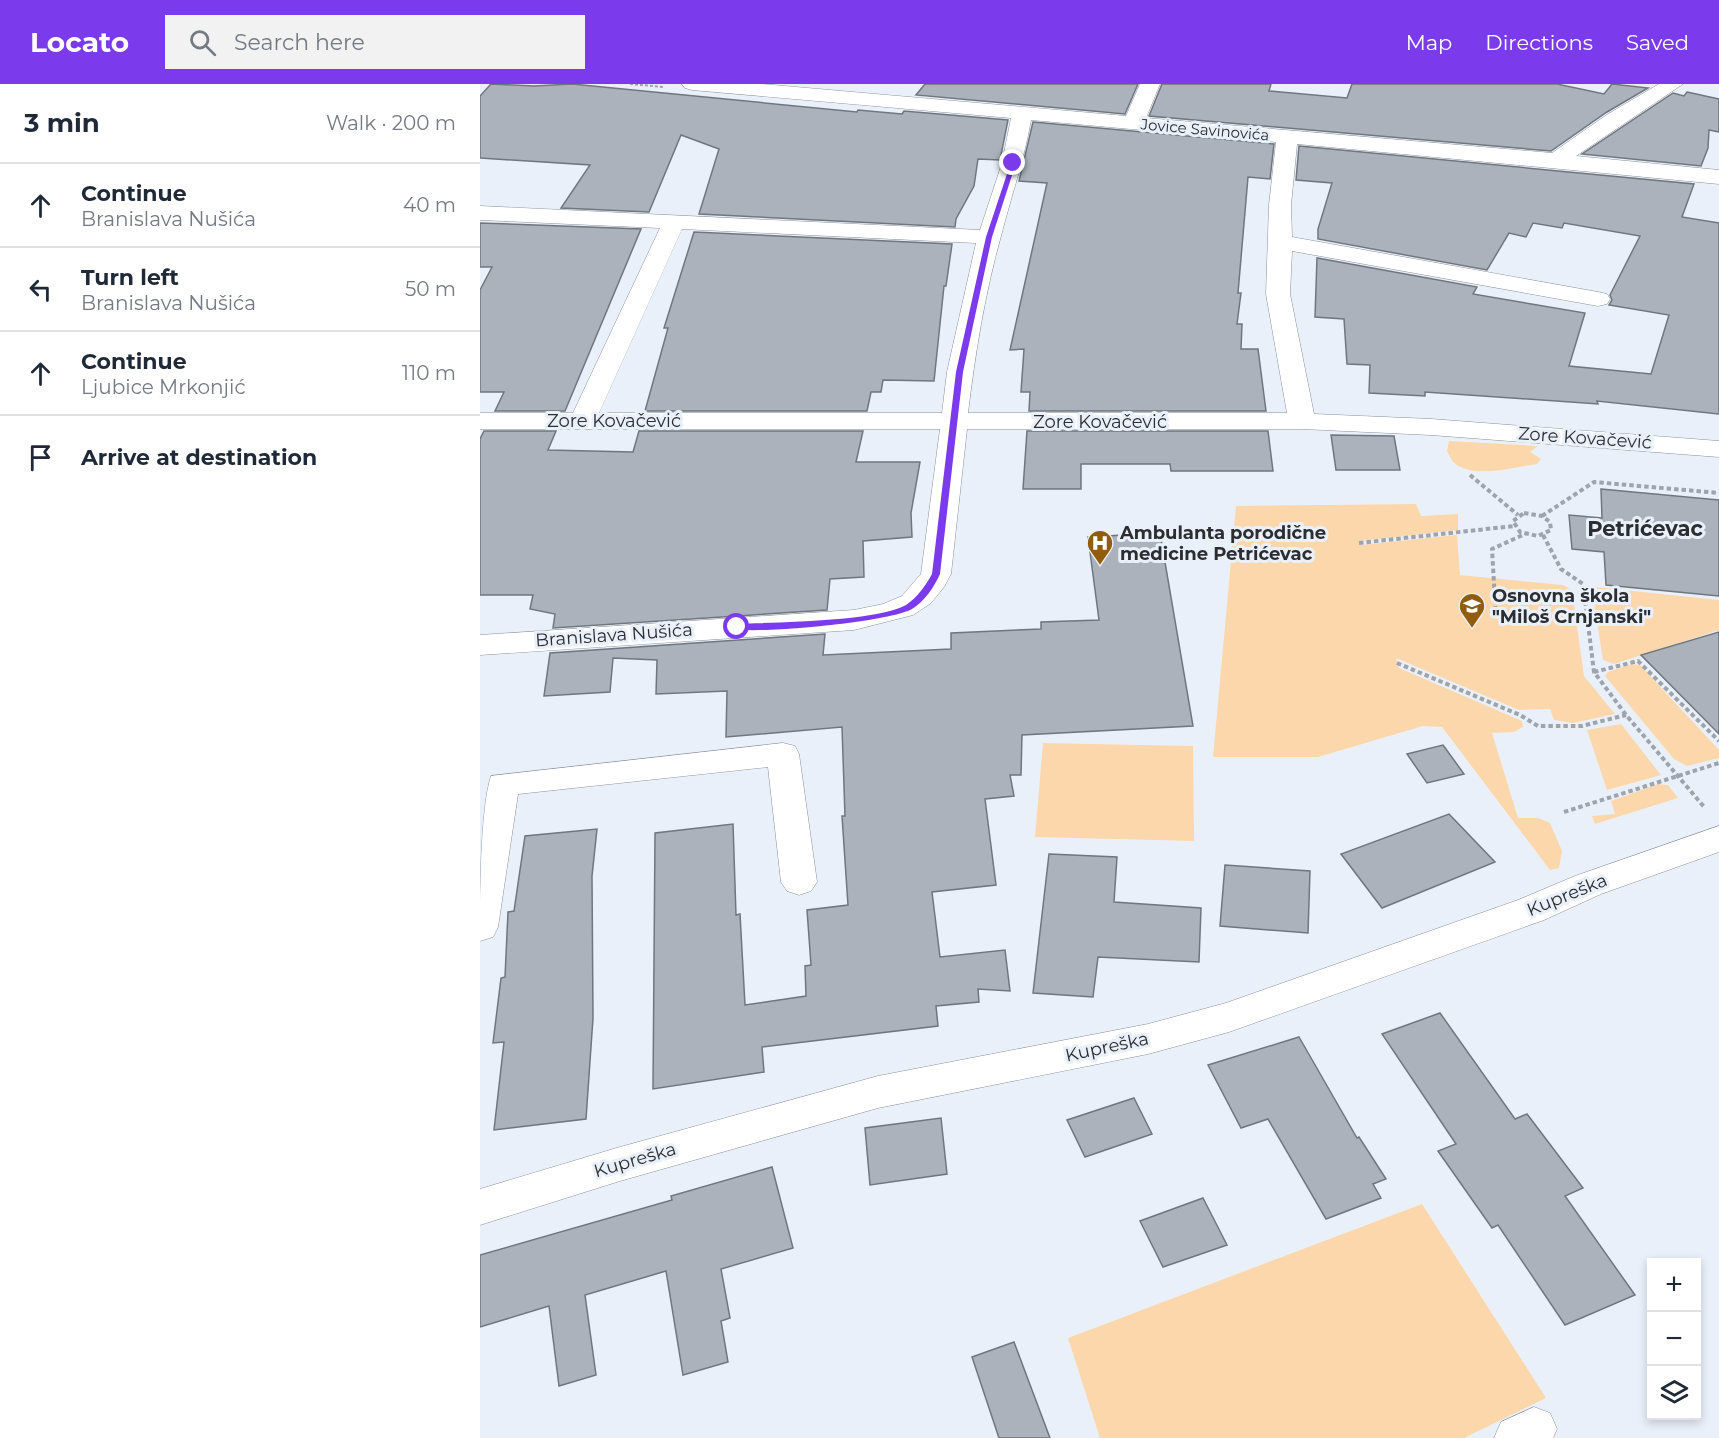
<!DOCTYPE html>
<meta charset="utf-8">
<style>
body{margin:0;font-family:Montserrat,sans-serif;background:#f2f2f3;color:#1f2937}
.controls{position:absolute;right:18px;bottom:18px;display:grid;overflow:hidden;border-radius:0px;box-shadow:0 3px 9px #0003}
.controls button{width:54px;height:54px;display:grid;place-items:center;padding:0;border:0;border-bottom:2px solid #e0e1e3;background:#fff;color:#1f2937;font:30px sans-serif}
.stop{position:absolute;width:18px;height:18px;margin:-14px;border:4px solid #7c3aed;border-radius:50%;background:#fff}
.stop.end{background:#7c3aed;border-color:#fff;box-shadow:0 2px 6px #0008}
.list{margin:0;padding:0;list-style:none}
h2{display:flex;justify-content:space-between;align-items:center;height:78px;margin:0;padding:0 24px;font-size:26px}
h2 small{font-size:20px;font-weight:400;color:#747a83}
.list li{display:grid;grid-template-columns:39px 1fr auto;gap:18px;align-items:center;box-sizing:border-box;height:84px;padding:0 24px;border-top:2px solid #e0e1e3}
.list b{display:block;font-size:22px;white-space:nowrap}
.list p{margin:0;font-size:20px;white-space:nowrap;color:#747a83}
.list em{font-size:20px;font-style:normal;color:#747a83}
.icon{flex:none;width:33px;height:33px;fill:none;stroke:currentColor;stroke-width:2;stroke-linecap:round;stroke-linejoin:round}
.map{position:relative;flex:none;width:1239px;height:1354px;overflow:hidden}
header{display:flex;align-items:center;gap:36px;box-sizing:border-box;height:84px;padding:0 30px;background:#7c3aed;color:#fff}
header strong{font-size:28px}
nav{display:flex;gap:33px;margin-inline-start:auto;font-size:21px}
.search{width:420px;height:54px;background:#f2f2f3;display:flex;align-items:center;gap:15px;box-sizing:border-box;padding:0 21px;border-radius:0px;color:#747a83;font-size:22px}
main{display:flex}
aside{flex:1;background:#fff}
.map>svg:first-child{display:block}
.green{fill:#fcd7ab}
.building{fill:#acb2bb;stroke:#70767e;stroke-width:1.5}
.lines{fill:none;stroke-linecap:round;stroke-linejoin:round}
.minor-casing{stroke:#8a9099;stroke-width:1}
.path-far1{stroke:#9fa3ab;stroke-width:2;stroke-dasharray:3 2;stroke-linecap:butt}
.path{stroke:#9fa3ab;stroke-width:4;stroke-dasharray:4.5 3;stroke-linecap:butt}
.minor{fill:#fff;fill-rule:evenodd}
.route{fill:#7c3aed}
.labels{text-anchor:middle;stroke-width:6;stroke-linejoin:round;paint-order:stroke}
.far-street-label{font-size:15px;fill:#2b2d31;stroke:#eaf0fa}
.street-label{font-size:18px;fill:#2b2d31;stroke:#eaf0fa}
.poi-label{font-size:18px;font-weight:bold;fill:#2b2d31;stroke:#eaf0fa;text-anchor:start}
.quarter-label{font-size:21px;font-weight:bold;fill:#2b2d31;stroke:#eaf0fa}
</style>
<header>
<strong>Locato</strong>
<div class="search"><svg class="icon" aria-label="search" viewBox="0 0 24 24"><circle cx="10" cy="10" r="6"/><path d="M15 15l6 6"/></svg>Search here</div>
<nav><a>Map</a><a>Directions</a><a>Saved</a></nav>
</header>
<main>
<aside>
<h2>3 min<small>Walk · 200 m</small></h2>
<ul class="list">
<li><svg class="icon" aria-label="ahead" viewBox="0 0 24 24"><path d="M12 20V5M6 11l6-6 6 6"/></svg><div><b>Continue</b><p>Branislava Nušića</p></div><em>40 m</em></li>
<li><svg class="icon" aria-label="left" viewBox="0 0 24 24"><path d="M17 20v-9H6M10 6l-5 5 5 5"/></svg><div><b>Turn left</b><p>Branislava Nušića</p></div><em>50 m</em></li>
<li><svg class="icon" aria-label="ahead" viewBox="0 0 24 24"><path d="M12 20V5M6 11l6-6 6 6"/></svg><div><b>Continue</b><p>Ljubice Mrkonjić</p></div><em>110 m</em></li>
<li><svg class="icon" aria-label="arrive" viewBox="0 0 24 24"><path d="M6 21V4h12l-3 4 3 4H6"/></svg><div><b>Arrive at destination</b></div></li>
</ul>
</aside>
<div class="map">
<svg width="1239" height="1354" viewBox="0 0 1239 1354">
<rect width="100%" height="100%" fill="#eaf0fa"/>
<g class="green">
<path d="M969,357l89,5 -8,6 11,7 -4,5c-24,3 -64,16 -84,-2l-6,-11z"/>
<path d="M936,420l5,12 37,-2v16l-99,11 1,4 97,-10 3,40 103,10 9,5 12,86 31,38 -42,9 -19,-3 -4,-11 -31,1 -123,-52 3,10 123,53 1,6 -9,5 -22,1 26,85h20l12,5 12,28 -3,17 -9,2 -108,-143 -19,-1 -105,31h-105l23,-251z"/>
<path d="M1115,503l124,13v30l-105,34 -11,-4 -11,-70z"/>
<path d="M1152,580l8,1 79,85v8l-32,8 -13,-7 -69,-83 3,-4z"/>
<path d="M1141,640l40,51 -54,15 -20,-60z"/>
<path d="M563,659l150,3 1,95 -159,-4z"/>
<path d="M1178,700l10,1 10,13 -83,26 -3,-8 23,-2 -4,-13z"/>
<path d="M942,1120l124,194 -82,40h-364l-32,-100z"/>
</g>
<g class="building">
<path d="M11,0l43,2 38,-2 285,28 1,-2 44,4 2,-3 104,9 -8,40 -22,-1 -4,27 -18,33 -1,8 -256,-13 20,-65 -38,-14 -32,77 -88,-4 29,-43 -110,-7v-62z"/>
<path d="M445,0h213l-13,30 -209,-19z"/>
<path d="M682,0h109l-2,7 78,7 5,-14h205l47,10 8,-10 36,4 -41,24 -56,39 -402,-35z"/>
<path d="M1207,8l32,7v33l-10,-2 -1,18 -7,18 -119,-12 91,-61 11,3z"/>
<path d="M553,38l241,22 -4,35 -22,-2 -10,116h3l-4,31h5l-1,25h17l8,62h-237l1,-19h-9l3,-43 -14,1 37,-167 -28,-2z"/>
<path d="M819,62l395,38 -12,33 37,6v191l-122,-13 1,3 -173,-12v4l-56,-3 1,-28 -23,-1 -3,-45 -29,-2 2,-59 160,29 -4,7 112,19 -16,53 82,8 18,-59 -60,-10 3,-5 -2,-5 30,-59 -76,-13 -2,5 -29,-5 -7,14 -17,-4 -22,37 -169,-31v-10l14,-46 -36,-3z"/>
<path d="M0,139l161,6 -76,182h-70l9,-19h-24v-102l12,-23h-12z"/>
<path d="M214,148l258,12 -6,42h-2l-10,95 -51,-1 -2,12h-10l-4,19h-222l23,-83h-4z"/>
<path d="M4,347h72l-8,19 85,2 6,-21h224l-7,31h64l-9,51 1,24 -49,4 1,36 -34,2 -3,31 -274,18 2,-14 -25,-5 3,-14h-53v-156z"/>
<path d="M547,347h241l5,40h-102l-1,-7h-89v25h-58z"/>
<path d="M851,351l63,1 6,34h-64z"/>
<path d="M1121,405l118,11v96l-113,-11 -2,-33 -32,-3 -3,-34 33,3z"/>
<path d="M680,449l33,193 -171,9 -1,40h-11l4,21 -29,3 11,86 -64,7 8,65 65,-7 5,41 -32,-2 1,13 -43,4 2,20 -176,21 2,25 -111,17 2,-256 78,-9 3,91 4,-1 5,91 61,-9 -1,-30 6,-1 -4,-55 41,-5 -6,-89h3l-3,-89 -116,10 1,-46 -71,3 1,-34 -44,-2 -3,34 -66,4 6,-43 275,-19 -2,21 128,-6v-16l90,-4v-7l58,-2 -11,-83z"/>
<path d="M1239,548v102l-78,-79z"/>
<path d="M963,661l21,29 -37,9 -20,-29z"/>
<path d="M969,730l46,48 -113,46 -41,-54z"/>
<path d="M117,745l-5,47 1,142 -7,101 -92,11 10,-88 -11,1 8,-65 4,-1 3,-65 6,-1 11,-75z"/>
<path d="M569,770l68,3 -3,45 87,6 -2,54 -101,-5 -5,40 -60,-4z"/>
<path d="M745,781l85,6 -2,62 -88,-7z"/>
<path d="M960,929l75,106 12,-5 56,74 -18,8 70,99 -70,30 -67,-100 -6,3 -54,-77 18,-7 -74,-110z"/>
<path d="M819,953l58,101 2,-1 27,42 -13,5 8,14 -55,21 -58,-100 -27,9 -33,-63z"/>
<path d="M654,1014l18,36 -67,23 -18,-37z"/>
<path d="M461,1034l6,56 -77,11 -5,-57z"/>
<path d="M292,1083l21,81 -72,21 9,49 -9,3 7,41 -45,13 -17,-104 -81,24 11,80 -37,11 -10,-80 -69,21v-72l192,-55 -1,-4z"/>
<path d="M723,1114l24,47 -64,22 -23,-46z"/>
<path d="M534,1258l36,96h-51l-27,-81z"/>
</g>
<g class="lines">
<g class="minor-casing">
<g id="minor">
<path d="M202,0h79l365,32 14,-32h20l-14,34 406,35 56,-39 51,-30h24l-107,72 143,14v14l-422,-40 -6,61 1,32 306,55 9,2 3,5 -3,5 -9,2 -306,-55 -2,43 24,120 117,5 288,22v16l-288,-22 -129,-6h-335l-16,145 -7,13 -13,16 -18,12 -59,15 -374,25v-20l374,-25 29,-6 19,-8 19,-22 19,-145h-460v-16h93l87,-185 -180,-8v-14l500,24 22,-67 9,-45 -319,-28 -7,-2zM551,36l245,22 -7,63 -3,89 21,119h-319c7,-59 17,-120 33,-177 10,-39 23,-76 30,-116zM202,145l294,14 -29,129 -5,41h-343z"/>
<path d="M303,659l12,3 4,8 18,128 -6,9 -12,4 -12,-4 -6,-9 -13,-115 -250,27 -20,133 -5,10 -13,4c0,-41 0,-132 11,-165z"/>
<path d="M1239,742v26l-118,42 -57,26 -315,112 -81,22 -270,54 -258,73 -140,44v-36l140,-42 258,-71 270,-52 78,-21 292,-103 57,-24z"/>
<path d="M1054,1323l16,6 7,16 -4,9h-59l7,-16z"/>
</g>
</g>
<path class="path-far1" d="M150,0l34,3"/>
<g class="path">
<path d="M990,391l48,40"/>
<path d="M1044,429l18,3 8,6 1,8 -13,6 -18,-4 -7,-11z"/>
<path d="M1062,432l52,-34 125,11"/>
<path d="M1063,451l18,34 22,15 11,88 32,43 79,93"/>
<path d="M879,459l155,-17"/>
<path d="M1016,534l-4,-69 33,-15"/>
<path d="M917,579l123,52 18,11h44l44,-11"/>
<path d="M1114,588l44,-11 81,80"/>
<path d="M1084,728l155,-49"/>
</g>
<use href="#minor" class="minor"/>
</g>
<path class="route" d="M531,78l5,1 -24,74 -29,135 -23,202c-6,13 -15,27 -28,35 -23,13 -152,25 -178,20v-4l3,-1c39,-2 138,-2 169,-19 11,-7 20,-20 26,-31l24,-202 30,-135z"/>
<defs>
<g id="hospital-pin" transform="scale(1.35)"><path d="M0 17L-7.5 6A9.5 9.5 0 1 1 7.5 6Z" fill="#905d0c" stroke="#eaf0fa"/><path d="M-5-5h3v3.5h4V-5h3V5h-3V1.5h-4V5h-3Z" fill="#fff"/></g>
<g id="school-pin" transform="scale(1.35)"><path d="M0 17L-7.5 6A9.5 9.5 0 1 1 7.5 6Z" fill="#905d0c" stroke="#eaf0fa"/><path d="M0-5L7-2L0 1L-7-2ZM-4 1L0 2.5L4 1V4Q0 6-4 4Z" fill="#fff"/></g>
</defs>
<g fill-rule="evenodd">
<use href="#hospital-pin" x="620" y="459"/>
<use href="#school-pin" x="992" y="522"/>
</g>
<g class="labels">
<g class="far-street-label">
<text transform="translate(725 46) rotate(5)" y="5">Jovice Savinovića</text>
</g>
<g class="street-label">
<text x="134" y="343">Zore Kovačević</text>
<text x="620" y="344">Zore Kovačević</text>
<text transform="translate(1105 354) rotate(4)" y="6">Zore Kovačević</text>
<text transform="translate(134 551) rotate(-4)" y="6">Branislava Nušića</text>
<text transform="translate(1087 811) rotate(-22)" y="6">Kupreška</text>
<text transform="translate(627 963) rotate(-12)" y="6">Kupreška</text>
<text transform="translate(155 1076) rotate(-16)" y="6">Kupreška</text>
</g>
<g class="poi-label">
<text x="640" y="455">Ambulanta porodične<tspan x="640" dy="21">medicine Petrićevac</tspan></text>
<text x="1012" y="518">Osnovna škola<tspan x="1012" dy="21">"Miloš Crnjanski"</tspan></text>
</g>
<g class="quarter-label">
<text x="1165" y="452">Petrićevac</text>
</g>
</g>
</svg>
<div class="controls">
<button>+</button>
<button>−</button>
<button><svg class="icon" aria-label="layers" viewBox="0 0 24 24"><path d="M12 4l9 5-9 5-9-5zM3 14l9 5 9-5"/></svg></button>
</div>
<div class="stop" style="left:257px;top:543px"></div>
<div class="stop end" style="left:533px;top:79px"></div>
</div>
</main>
